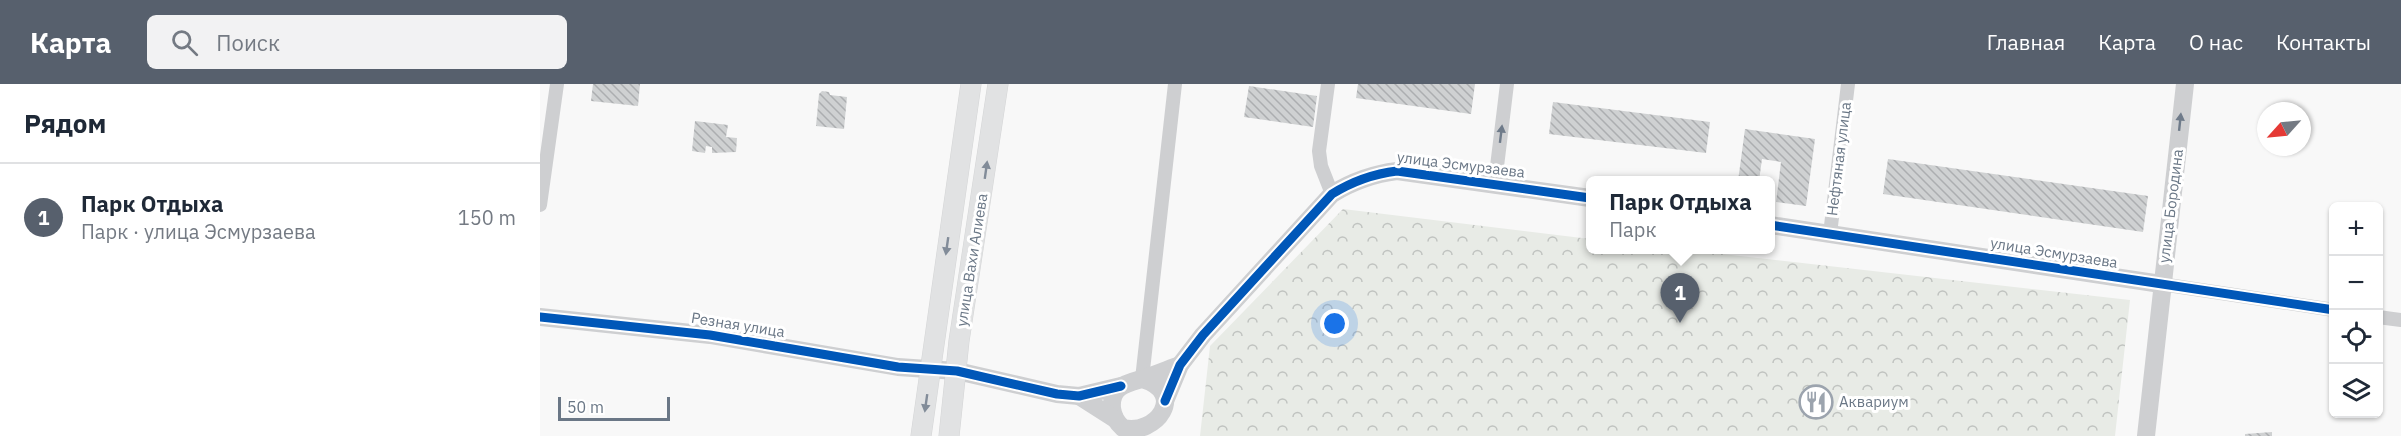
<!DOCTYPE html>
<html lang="ru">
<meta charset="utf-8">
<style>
body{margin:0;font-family:"IBM Plex Sans",sans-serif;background:#f2f2f3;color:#1f2937}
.controls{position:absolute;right:18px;bottom:18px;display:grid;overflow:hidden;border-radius:9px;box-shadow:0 2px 4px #0004}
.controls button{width:54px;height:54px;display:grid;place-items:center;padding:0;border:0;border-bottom:2px solid #e0e1e3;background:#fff;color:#1f2937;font:30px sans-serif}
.compass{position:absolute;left:1717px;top:18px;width:54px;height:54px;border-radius:50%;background:#fff;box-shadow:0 2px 4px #0004;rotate:243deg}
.scale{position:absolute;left:18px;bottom:15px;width:112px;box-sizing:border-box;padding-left:6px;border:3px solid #6a7786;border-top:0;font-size:16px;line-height:21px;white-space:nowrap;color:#6a7786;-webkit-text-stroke:4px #fff;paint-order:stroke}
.you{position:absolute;left:795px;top:240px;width:21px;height:21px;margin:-15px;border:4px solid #fff;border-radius:50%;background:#1a73e8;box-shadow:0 0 0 9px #1a73e833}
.badge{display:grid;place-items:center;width:39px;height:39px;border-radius:50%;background:#57606d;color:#fff;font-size:20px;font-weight:700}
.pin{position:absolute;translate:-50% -50px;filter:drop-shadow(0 2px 3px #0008)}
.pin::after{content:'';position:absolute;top:32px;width:21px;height:18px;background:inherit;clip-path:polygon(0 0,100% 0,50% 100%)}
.popup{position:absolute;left:1046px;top:92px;width:189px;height:78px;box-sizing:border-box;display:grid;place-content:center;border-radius:9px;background:#fff;filter:drop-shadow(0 2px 4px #0005);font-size:20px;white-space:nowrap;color:#747a83}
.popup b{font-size:22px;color:#1f2937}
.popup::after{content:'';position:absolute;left:50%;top:100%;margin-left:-12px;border:12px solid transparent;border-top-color:#fff}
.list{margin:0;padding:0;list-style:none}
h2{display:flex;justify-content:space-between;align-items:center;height:78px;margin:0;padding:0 24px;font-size:26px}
h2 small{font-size:20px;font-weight:400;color:#747a83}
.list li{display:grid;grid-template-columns:39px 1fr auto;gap:18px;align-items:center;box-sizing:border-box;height:108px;padding:0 24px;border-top:2px solid #e0e1e3}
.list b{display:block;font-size:22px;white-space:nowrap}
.list p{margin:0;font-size:20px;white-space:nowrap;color:#747a83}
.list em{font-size:20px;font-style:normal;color:#747a83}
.icon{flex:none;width:33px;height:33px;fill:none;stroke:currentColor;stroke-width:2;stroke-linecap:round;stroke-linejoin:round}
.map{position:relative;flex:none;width:1861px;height:352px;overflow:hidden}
header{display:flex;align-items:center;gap:36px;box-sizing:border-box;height:84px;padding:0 30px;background:#57606d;color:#fff}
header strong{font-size:28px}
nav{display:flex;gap:33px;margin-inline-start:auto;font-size:21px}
.search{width:420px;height:54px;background:#f2f2f3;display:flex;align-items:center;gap:15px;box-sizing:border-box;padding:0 21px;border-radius:9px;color:#747a83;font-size:22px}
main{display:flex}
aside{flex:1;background:#fff}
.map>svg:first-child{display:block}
.park{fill:url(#park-crowns)}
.building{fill:url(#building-back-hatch)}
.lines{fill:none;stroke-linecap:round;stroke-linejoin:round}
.secondary-casing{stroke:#d4d5d6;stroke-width:21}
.minor{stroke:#cecfd1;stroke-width:14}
.tertiary{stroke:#cecfd1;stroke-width:18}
.secondary{stroke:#e1e2e3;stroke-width:20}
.cycleway-casing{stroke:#fff;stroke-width:13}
.cycleway{stroke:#0057b8;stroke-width:9}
.oneway{fill:#6f7b8a}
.oneway2{fill:#828c99}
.labels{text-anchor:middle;stroke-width:6;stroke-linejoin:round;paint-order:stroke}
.street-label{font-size:15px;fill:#6a7786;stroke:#fff}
.poi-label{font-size:15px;fill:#6a7786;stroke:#fff;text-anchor:start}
</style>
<header>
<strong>Карта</strong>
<div class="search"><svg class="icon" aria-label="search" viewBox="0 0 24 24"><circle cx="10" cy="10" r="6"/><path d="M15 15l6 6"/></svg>Поиск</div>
<nav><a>Главная</a><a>Карта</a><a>О нас</a><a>Контакты</a></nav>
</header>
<main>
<aside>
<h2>Рядом<small></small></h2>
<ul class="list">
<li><span class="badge">1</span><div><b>Парк Отдыха</b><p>Парк · улица Эсмурзаева</p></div><em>150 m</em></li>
</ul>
</aside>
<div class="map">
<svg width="1861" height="352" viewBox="0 0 1861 352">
<defs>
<pattern id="park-crowns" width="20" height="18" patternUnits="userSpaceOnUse" patternTransform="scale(1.5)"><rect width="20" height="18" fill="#e8ebe6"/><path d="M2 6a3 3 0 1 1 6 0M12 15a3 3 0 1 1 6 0" fill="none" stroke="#c0c3c0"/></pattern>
<pattern id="building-back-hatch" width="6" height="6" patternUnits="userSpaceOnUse" patternTransform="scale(1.5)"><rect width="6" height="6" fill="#cfd1d2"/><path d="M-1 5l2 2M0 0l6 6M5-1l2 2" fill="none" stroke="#acaeb0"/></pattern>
</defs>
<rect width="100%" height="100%" fill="#f8f8f8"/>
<path class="park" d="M803,125l247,30v11h97l443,50 -15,136h-915l10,-90z"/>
<g class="building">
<path d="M53,0h47l-2,22 -47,-5z"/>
<path d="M818,0h117l-4,30 -115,-16z"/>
<path d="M709,2l68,10 -4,31 -69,-10z"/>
<path d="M282,7l7,1 1,3 17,2 -3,32 -28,-3 3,-32z"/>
<path d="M1013,18l157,20 -4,31 -157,-19z"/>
<path d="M155,37l33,4 -2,12 11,1 -1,14 -24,1v-6l-6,-1 -1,7 -13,-2z"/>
<path d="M1205,45l70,10 -9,67 -30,-4 5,-40 -19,-3 -3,22h-21z"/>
<path d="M1348,75l260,37 -5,36 -260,-38z"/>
<path d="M1732,348v4h-27v-2z"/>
</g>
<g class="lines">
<g class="secondary-casing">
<g id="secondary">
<path d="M381,352l50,-352"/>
<path d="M409,352l10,-95 39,-257"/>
</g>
</g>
<g class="minor">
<path d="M788,0l-9,67 2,15 11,28"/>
<path d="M955,99l12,-99"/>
<path d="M0,121l17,-121"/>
<path d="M1290,150l18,-150"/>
<path d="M1621,200l173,26"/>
<path d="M1838,233l23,3"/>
<path d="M602,295l33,-295"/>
</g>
<g class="tertiary">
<path d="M1230,141l391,59"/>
<path d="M0,233l170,18 188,32 59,4 100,23 22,2 42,-10"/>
<path d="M602,295c46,14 14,57 -19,49 -6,-5 -10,-12 -11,-20 -2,-23 17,-25 33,-30 12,-4 24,-9 35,-13"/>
<path d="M539,312l36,23"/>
<path d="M625,317l15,-36 23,-30 129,-141c21,-13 40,-20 65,-23l193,27"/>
<path d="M1606,352l39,-352"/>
</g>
<use href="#secondary" class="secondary"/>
<g class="cycleway-casing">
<g id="cycleway">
<path d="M1230,141l564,85"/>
<path d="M0,233l170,18 188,32 59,4 100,23 22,2 42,-10"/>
<path d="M625,317l15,-36 23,-30 129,-141c21,-13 40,-20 65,-23l193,27"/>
</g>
</g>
<use href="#cycleway" class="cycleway"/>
</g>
<defs><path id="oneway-solid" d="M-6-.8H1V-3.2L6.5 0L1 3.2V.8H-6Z" transform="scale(1.5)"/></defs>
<g class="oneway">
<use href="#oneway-solid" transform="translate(1640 38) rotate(-84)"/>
<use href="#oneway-solid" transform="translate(961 50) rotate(-83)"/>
</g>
<g class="oneway2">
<use href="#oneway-solid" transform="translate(446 86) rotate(-82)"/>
<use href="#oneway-solid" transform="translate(407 162) rotate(98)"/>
<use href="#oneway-solid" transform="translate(386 319) rotate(98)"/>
</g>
<defs>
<g id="restaurant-ring" transform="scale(1.725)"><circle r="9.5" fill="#fff" stroke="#9ca4ae" stroke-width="1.5"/><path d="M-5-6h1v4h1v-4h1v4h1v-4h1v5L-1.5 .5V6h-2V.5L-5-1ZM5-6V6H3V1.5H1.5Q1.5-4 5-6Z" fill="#9ca4ae"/></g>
</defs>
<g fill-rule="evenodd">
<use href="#restaurant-ring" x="1276" y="318"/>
</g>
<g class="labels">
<g class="street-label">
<text transform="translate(1299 75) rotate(-83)" y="5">Нефтяная улица</text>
<text transform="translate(921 81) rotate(7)" y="5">улица Эсмурзаева</text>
<text transform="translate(1631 122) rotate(-83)" y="5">улица Бородина</text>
<text transform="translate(1514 169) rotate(9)" y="5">улица Эсмурзаева</text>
<text transform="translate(432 176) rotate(-81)" y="5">улица Вахи Алиева</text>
<text transform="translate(198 241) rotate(9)" y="5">Резная улица</text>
</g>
<g class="poi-label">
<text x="1299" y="323">Аквариум</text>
</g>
</g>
</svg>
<div class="controls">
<button>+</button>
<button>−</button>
<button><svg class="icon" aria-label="locate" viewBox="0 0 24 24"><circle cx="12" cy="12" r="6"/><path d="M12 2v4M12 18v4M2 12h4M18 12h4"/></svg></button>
<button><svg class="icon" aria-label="layers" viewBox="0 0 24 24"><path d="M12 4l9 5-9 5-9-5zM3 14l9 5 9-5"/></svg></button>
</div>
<svg class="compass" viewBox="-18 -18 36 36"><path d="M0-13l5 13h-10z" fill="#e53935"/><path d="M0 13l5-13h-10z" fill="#747a83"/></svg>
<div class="scale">50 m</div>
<div class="you"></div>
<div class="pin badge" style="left:1140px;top:239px">1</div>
<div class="popup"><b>Парк Отдыха</b>Парк</div>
</div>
</main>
